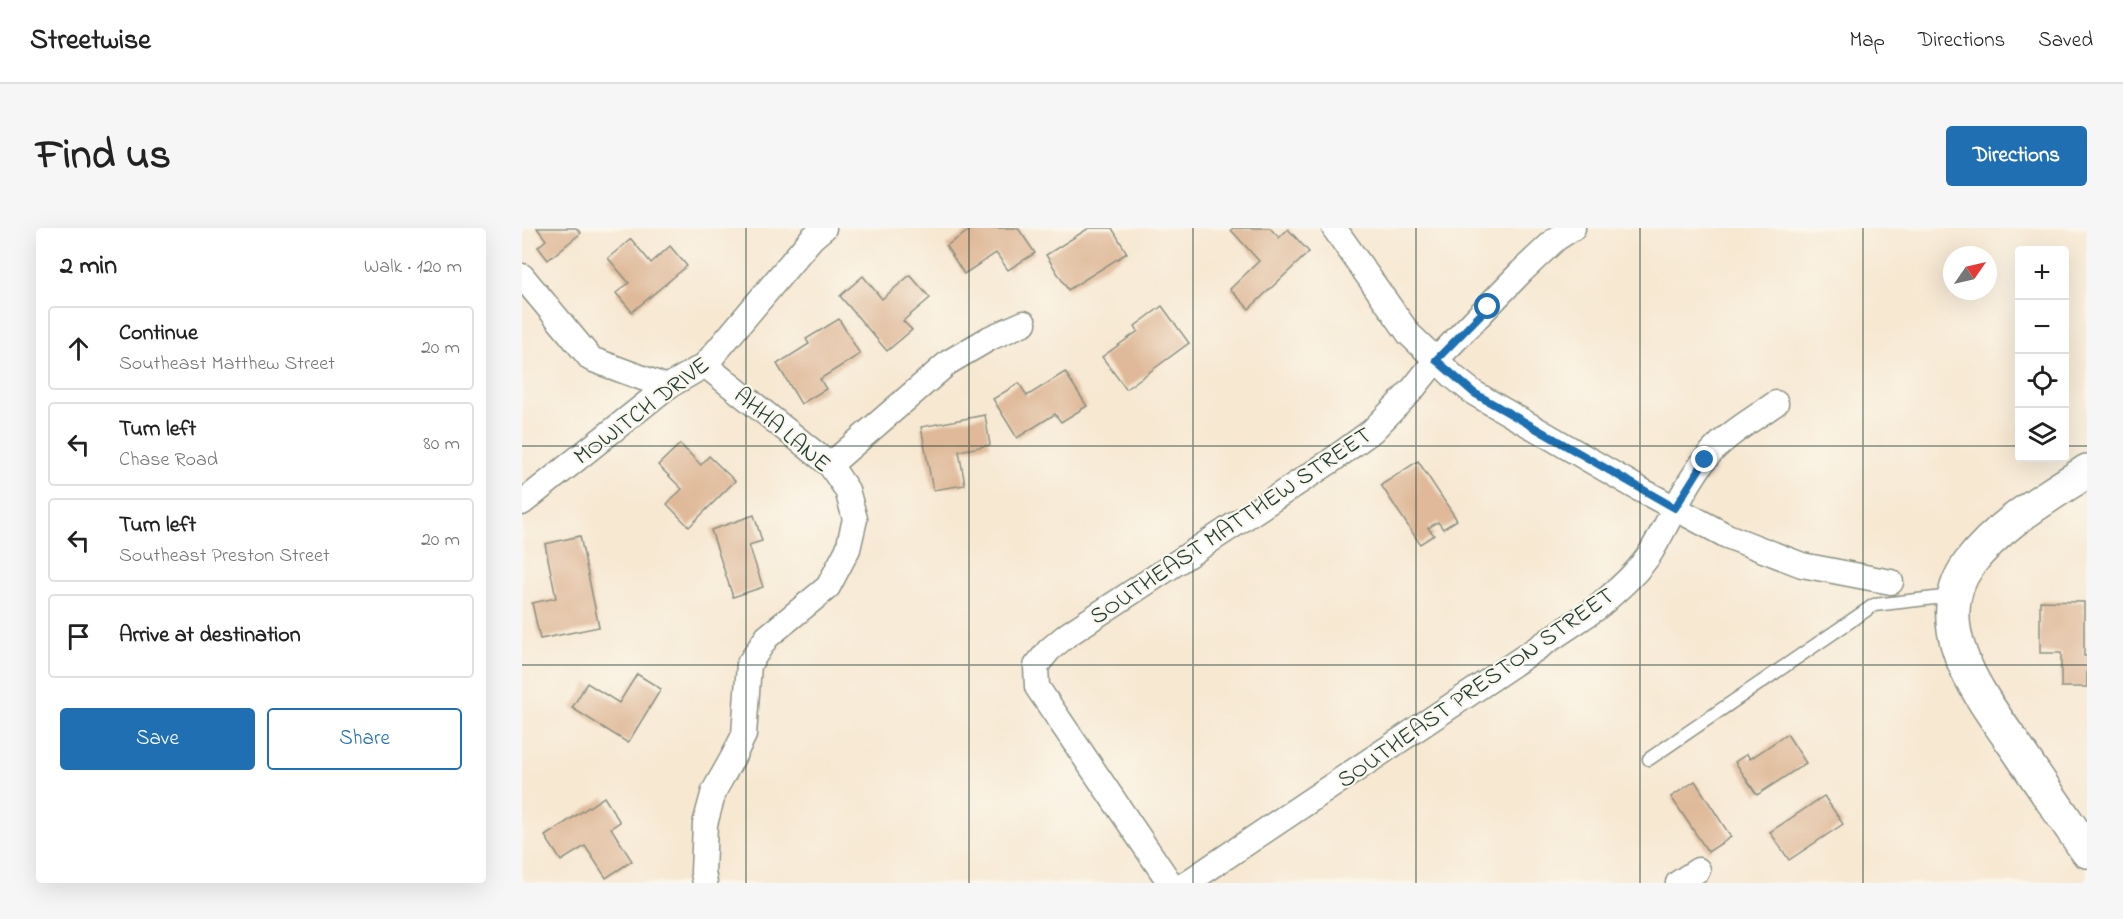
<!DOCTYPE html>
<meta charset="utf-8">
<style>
body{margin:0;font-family:"Indie Flower",sans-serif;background:#f6f6f6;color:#222}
.controls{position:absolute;right:18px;top:18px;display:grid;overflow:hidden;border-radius:6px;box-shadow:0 6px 24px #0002}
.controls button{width:54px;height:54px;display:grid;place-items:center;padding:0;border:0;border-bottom:2px solid #e0e0e0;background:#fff;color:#222;font:30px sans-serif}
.compass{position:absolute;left:1421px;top:18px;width:54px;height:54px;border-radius:50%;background:#fff;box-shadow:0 6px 24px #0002;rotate:56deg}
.stop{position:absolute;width:18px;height:18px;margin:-14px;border:4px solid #1f6fb2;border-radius:50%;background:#fff}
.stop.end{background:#1f6fb2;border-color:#fff;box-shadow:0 2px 6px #0008}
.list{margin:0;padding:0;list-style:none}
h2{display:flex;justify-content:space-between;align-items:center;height:78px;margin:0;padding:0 24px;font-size:26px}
h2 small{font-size:20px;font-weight:400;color:#767676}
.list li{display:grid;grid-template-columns:39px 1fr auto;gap:18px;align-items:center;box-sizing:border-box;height:84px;margin:0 12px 12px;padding:0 12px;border:2px solid #e0e0e0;border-radius:6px}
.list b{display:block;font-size:22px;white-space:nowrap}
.list p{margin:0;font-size:20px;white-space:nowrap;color:#767676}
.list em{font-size:20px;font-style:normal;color:#767676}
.actions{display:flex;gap:12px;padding:18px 24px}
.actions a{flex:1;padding:14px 0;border:2px solid #1f6fb2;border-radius:6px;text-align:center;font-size:21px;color:#1f6fb2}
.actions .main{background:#1f6fb2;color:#fff}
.icon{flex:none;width:33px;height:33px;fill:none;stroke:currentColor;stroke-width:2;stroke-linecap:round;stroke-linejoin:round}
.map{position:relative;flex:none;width:1565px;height:655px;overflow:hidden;border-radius:6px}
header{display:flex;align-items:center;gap:36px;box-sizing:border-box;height:84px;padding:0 30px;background:#fff;border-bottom:2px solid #e0e0e0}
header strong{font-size:28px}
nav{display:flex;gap:33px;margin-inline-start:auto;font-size:21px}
.intro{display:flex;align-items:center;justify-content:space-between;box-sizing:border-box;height:144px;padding:0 36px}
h1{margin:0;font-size:42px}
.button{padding:15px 27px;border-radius:6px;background:#1f6fb2;color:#fff;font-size:21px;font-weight:700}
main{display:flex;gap:36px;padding:0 36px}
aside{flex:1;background:#fff;border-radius:6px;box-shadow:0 6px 24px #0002}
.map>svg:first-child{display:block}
.building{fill:#dfb999}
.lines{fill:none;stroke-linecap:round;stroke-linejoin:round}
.lane-casing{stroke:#8b9283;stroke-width:15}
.street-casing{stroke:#8b9283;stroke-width:27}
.secondary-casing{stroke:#8b9283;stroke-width:36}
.lane{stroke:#fff;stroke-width:12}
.street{stroke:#fff;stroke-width:24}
.secondary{stroke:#fff;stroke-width:33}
.route{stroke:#1f6fb2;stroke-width:8}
.grid{fill:none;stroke:#1f3d34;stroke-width:1.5;stroke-opacity:0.55}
.labels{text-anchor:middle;stroke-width:4.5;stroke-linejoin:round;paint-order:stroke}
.street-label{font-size:24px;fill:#1f3d34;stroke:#fbf7ec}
</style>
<header>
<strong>Streetwise</strong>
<nav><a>Map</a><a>Directions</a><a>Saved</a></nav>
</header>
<div class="intro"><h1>Find us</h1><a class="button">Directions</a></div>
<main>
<aside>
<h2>2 min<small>Walk · 120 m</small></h2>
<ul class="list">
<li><svg class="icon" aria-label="ahead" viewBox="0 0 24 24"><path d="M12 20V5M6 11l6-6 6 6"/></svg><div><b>Continue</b><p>Southeast Matthew Street</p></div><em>20 m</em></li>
<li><svg class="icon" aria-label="left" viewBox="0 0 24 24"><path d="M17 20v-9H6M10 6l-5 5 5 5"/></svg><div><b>Turn left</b><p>Chase Road</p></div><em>80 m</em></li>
<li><svg class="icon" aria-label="left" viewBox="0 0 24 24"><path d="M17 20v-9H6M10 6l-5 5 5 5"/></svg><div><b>Turn left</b><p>Southeast Preston Street</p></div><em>20 m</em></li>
<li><svg class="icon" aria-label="arrive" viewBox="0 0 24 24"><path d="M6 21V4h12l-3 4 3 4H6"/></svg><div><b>Arrive at destination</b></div></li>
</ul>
<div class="actions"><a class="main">Save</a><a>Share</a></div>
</aside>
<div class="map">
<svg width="1565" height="655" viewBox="0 0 1565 655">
<rect width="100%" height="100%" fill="#fbf7ec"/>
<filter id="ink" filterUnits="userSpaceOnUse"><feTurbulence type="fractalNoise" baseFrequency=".0167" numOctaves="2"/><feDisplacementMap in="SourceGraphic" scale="12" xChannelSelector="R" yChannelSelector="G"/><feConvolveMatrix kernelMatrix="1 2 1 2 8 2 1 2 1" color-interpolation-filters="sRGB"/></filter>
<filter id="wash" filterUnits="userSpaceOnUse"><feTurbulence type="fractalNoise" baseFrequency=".008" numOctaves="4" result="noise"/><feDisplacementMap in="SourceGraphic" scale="24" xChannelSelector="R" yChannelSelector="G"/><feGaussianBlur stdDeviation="1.35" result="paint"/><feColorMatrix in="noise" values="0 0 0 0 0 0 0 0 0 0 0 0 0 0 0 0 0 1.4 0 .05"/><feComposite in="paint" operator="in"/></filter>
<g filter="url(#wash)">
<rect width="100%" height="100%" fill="#f7e8d2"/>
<g id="blocks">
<g class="building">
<path d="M15,0h39l5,5 -33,27 -10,-13 8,-7z"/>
<path d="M451,0h45l17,25 -27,17 -12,-17 -32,21 -18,-28z"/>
<path d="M567,0h23l15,25 -59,37 -22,-35z"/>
<path d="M711,0h37l9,10 9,-9 21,23 -60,57 -19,-20 29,-28 -28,-31z"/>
<path d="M109,11l20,24 19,-17 17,20 -55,46 -16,-19 13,-10 -21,-25z"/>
<path d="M388,47l20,23 -27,23 9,9 -25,21 -47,-55 23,-20 19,23z"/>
<path d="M640,78l27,37 -63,46 -24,-32 36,-26 -3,-5z"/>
<path d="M317,91l21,35 -40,25 6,10 -25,15 -24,-40 32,-20 -3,-5z"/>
<path d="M543,144l22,34 -26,16 -6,-8 -38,24 -24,-39 26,-16 8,13z"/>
<path d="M463,187l5,30 -31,6 6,34 -32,5 -12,-63z"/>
<path d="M158,216l21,21 8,-9 26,25 -46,46 -22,-23 15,-15 -24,-24z"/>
<path d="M896,233l39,59 -14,9 -5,-7 -10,6 6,7 -14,9 -39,-59z"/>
<path d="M232,287l8,26 -13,4 14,42 -30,10 -22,-67z"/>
<path d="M58,308l19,91 -59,12 -8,-36 24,-5 -11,-54z"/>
<path d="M1518,373l44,1v54h3v31h-26v-34h-21z"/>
<path d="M115,446l24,15 -33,54 -56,-35 15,-25 32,20z"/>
<path d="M1265,506l19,29 -49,32 -22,-33 12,-8 3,5z"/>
<path d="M1173,553l36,56 -23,15 -37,-55z"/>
<path d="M1302,568l19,28 -54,36 -19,-28z"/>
<path d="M82,569l16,25 -9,6 21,33 -26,17 -21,-32 -24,15 -16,-25z"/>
</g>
</g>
</g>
<g filter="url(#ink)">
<use href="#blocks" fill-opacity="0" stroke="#8b9283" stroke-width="1.5"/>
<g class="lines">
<g class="lane-casing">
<path id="lane" d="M1127,531l225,-154 78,-9"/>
</g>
<g class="street-casing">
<g id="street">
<path d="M812,0l75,106 46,44 19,15 167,97 86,46 75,29 89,17"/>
<path d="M0,48l69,83 76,28"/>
<path d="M308,237l119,-103 41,-24 34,-15"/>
<path d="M0,275l145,-116 38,-22 107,-127 12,-10"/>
<path d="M183,655l-2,-11 2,-48 9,-33 18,-32 12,-24 5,-71 18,-27 61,-50 20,-38 7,-30 -8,-29 -17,-25 -125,-100"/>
<path d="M648,655l-133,-196 -1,-21 13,-16 18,-15 264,-174 41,-30 40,-41 24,-30 86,-89 34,-32 17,-11"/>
<path d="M665,655l410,-275c19,-17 40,-34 54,-56 18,-30 32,-64 53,-91 19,-25 47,-40 72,-58"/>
<path d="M1156,655l20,-13"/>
</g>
</g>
<g class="secondary-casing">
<path id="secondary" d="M1565,243c-41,27 -88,53 -118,93 -46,63 16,138 51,189 22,33 45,66 67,98"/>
</g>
<use href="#lane" class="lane"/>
<use href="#street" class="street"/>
<use href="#secondary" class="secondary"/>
</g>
</g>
<g class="lines" filter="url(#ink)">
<path class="route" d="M966,79l-52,53 38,33 201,115 30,-48"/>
</g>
<path class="grid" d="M224,0v655M447,0v655M671,0v655M894,0v655M1118,0v655M1341,0v655M0,218h1498M1542,218h23M0,437h1565"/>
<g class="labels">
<g class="street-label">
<text transform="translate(119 182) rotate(-37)" y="8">MOWITCH DRIVE</text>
<text transform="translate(261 201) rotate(40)" y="8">AHHA LANE</text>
<text transform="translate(708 297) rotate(-34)" y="8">SOUTHEAST MATTHEW STREET</text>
<text transform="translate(953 459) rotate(-35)" y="8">SOUTHEAST PRESTON STREET</text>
</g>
</g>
</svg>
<div class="controls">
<button>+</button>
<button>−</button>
<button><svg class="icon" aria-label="locate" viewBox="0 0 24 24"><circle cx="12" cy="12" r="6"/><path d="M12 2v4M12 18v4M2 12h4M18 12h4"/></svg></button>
<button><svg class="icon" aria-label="layers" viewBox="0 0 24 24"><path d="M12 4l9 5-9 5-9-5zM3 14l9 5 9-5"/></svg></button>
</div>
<svg class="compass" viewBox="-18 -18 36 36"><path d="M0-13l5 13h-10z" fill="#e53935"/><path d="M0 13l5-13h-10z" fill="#767676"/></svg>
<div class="stop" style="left:966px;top:79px"></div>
<div class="stop end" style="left:1183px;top:232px"></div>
</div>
</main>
